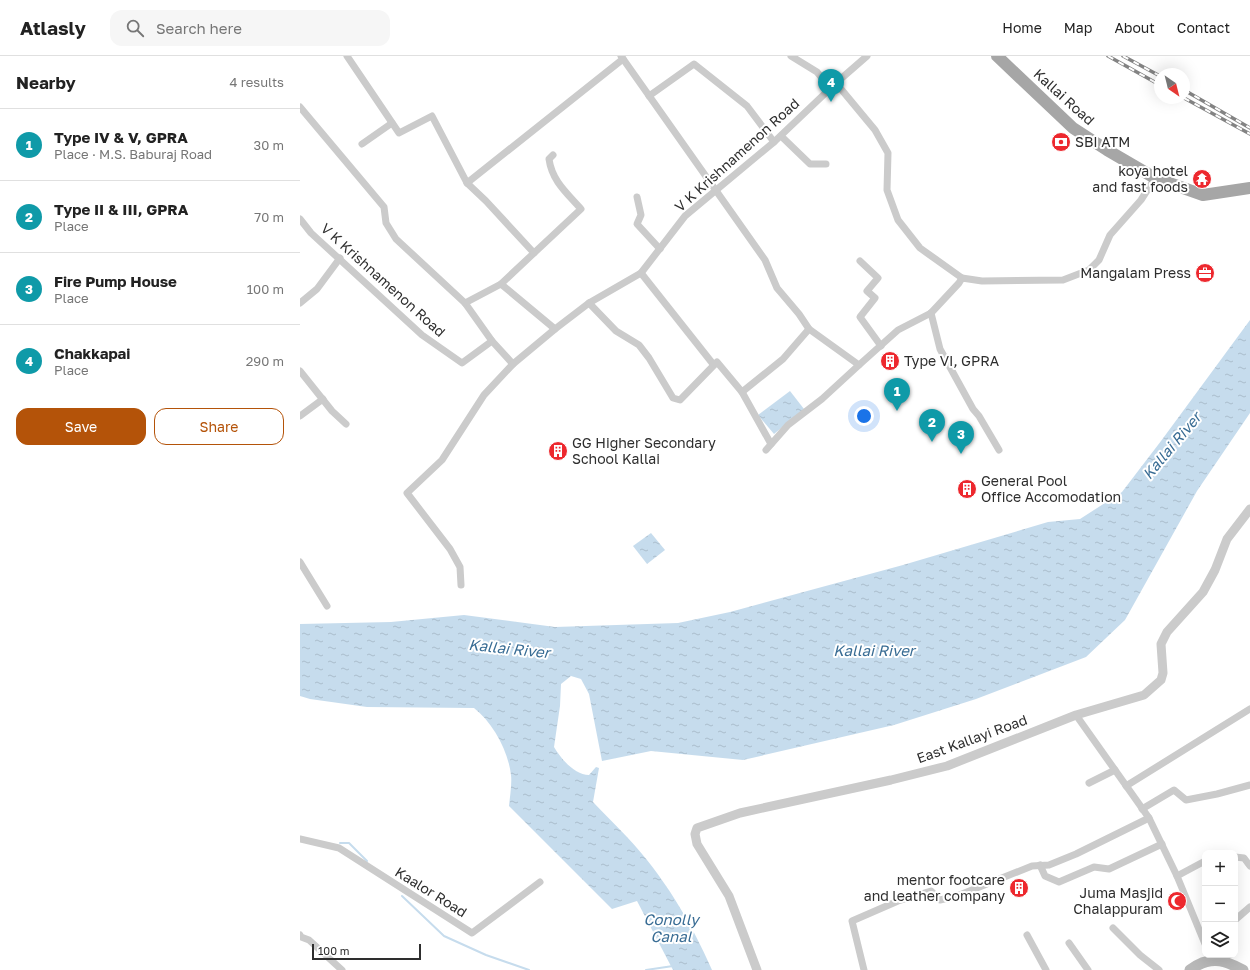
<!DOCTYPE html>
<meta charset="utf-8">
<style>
body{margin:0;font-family:"Golos Text",sans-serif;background:#f6f6f6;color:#222}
.controls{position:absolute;right:12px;bottom:12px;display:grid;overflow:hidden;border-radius:8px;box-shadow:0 4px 16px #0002}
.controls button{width:36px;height:36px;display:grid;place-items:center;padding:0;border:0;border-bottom:1px solid #e0e0e0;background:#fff;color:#222;font:20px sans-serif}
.compass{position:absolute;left:854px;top:12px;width:36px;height:36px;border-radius:50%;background:#fff;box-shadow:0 4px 16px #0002;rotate:145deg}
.scale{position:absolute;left:12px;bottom:10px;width:109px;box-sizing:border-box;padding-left:4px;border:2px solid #2e2e2e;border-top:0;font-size:11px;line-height:14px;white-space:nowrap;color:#2e2e2e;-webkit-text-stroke:3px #fff;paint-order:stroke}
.you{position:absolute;left:564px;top:360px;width:14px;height:14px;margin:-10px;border:3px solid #fff;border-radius:50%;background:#1a73e8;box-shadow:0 0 0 6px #1a73e833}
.badge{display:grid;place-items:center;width:26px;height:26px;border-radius:50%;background:#b45309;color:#fff;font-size:13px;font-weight:700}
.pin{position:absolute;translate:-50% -33px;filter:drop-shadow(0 1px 2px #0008)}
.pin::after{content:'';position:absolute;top:21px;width:14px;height:12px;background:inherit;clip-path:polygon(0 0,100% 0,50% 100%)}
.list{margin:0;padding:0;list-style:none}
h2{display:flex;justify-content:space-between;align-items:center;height:52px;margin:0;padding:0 16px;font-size:17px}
h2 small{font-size:13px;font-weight:400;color:#767676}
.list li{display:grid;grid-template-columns:26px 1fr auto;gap:12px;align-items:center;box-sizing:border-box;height:72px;padding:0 16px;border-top:1px solid #e0e0e0}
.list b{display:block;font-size:15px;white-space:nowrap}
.list p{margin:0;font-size:13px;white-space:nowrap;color:#767676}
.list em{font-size:13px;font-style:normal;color:#767676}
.actions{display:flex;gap:8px;padding:12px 16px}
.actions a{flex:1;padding:9px 0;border:1px solid #b45309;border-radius:12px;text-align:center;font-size:14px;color:#b45309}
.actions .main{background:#b45309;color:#fff}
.icon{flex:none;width:22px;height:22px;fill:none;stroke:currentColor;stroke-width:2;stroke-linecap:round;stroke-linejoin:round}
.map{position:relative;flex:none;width:950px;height:914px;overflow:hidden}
header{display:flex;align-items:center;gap:24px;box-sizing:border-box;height:56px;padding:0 20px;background:#fff;border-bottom:1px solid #e0e0e0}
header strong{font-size:19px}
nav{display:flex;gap:22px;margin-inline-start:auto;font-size:14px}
.search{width:280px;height:36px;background:#f6f6f6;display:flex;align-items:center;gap:10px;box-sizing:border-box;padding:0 14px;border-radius:12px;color:#767676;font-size:15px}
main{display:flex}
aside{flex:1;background:#fff}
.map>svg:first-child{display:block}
.water{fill:url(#water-ripples)}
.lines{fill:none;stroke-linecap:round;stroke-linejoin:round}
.stream{stroke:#c6dced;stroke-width:2}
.minor{stroke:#cbcbcb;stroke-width:7}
.tertiary{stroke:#cbcbcb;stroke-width:9}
.secondary{stroke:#b8b8b8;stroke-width:11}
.primary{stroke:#a6a6a6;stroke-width:12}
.rail-casing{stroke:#838383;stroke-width:3.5}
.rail{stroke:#fff;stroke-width:2;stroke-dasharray:6;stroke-linecap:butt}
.labels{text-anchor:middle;stroke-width:4;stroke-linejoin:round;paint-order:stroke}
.street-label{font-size:14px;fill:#2e2e2e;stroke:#fff}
.poi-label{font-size:14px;fill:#2e2e2e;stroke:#fff;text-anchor:start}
.water-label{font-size:15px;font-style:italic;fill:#386c94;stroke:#fff}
</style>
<header>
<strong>Atlasly</strong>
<div class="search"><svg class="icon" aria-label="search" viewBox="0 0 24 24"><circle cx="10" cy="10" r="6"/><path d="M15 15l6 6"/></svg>Search here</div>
<nav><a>Home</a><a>Map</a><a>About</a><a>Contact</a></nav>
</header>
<main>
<aside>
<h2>Nearby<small>4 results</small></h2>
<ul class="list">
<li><span class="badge" style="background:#0f9aa8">1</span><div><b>Type IV &amp; V, GPRA</b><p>Place · M.S. Baburaj Road</p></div><em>30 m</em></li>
<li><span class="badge" style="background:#0f9aa8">2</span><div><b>Type II &amp; III, GPRA</b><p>Place</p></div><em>70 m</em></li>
<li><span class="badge" style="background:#0f9aa8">3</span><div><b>Fire Pump House</b><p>Place</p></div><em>100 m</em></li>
<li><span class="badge" style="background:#0f9aa8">4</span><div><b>Chakkapai</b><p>Place</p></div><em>290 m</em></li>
</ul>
<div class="actions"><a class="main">Save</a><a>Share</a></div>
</aside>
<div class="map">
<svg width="950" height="914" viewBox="0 0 950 914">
<defs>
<pattern id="water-ripples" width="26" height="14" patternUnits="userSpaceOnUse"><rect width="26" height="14" fill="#c6dced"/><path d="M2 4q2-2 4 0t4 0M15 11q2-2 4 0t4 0" fill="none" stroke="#aabdcc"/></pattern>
</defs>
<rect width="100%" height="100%" fill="#fff"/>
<g class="water">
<path d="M950,264v93l-53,78 -72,129 -39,37 -110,42 -82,26 -151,35 -92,-9 -49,10 -13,-67 -8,-15 -10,-3 -10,8 -1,22 -6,41c7,12 21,28 35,28l7,-8 3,1 -6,34c11,12 23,23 34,35 36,38 64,85 85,133h-39l-36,-69 -25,8 -103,-103c1,-10 3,-22 2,-31 -3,-25 -18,-52 -37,-67l-107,-1 -57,-8 -10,-3v-72l91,-2 73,-7 91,12 123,-4 52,-11 173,-47 145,-43 32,-3 42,-27 39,-51z"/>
<path d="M490,335l14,18 -30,25 -16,-19z"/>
<path d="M351,477l14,17 -18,14 -14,-18z"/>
</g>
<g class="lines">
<g class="stream">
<path d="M40,787h9l18,18"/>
<path d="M102,840l42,40 42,19 43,15"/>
<path d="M346,914l27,-4"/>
</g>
<g class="minor">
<path d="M47,0l52,77 33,-17 35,67 19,18 48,52 -33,31 54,45"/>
<path d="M321,0l144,204 12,28 22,26 10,15"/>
<path d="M491,0l26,16 13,16"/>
<path d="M536,27l39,47 13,23 -1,37 11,30 22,28 42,30"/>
<path d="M349,40l45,-32 53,42 27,36"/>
<path d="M0,51l84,100 2,16 10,16 69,64 27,38"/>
<path d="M481,80l29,28h16"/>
<path d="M62,88l30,-21"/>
<path d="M167,127l156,-124"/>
<path d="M337,141l4,18 -4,9 23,25"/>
<path d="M0,163l11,14 111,102 40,28 30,-22 21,23 42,-35 34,-26 52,-30 44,-57 89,-74 62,-59 31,-27"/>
<path d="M234,197l47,-44c-14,-16 -29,-28 -32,-50l4,-4"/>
<path d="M560,205l18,17 -11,13 8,7 -15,19 21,29"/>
<path d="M341,217l72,91"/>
<path d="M0,247l17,-14 23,-31"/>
<path d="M165,247l36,-19"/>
<path d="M289,247l27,28 23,14 10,13 24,40 7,2 37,-38 25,30 41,-33 26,-30 50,36 39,-35 33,-17 28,-30 3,-5 20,3 81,-1 26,-10 10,-10 11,-25 31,-35 14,-22"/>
<path d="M631,257l9,36 33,60 6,7 20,34"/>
<path d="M0,315l32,40 14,13"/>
<path d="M442,336l29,52"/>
<path d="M0,360l23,-17"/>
<path d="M466,394l22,-25 34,-26 37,-34"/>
<path d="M0,506l27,44"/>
<path d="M161,529l-1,-18 -10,-18 -43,-56 35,-33 42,-65 29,-31"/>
<path d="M776,659l73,103 28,58 28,68"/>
<path d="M789,727l26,-13"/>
<path d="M826,730l124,-77"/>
<path d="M842,753l32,-19 12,10 31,-6 33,-9"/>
<path d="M0,783l39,9 133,85 68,-51"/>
<path d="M935,801l9,1 6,8"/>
<path d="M740,809l5,11 14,6 35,-15 15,2 53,-25"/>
<path d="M877,820l28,-15"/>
<path d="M935,864l15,-13"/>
<path d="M813,872l27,27 19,15"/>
<path d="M0,879l1,2 8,3 33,30"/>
<path d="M727,879l19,35"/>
<path d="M769,887l19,27"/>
<path d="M564,914l-12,-49 46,-20 33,-10 9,9 17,-4 75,-30 17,-1 27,-11 73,-36"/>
</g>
<path class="tertiary" d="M457,914l-28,-74 -32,-52 -2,-10 2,-6 43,-15 151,-33 56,-14 129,-51 68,-20 17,-15 2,-7 -2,-29 6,-12 36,-40 12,-22 12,-31 23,-30"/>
<path class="secondary" d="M890,914c19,-14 33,-11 53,0"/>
<path class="primary" d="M697,0l76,72 34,22 48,28 48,17 47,-7"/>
<g class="rail-casing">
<g id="rail">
<path d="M808,0l52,29"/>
<path d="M823,0l37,20"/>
<path d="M884,34l66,38"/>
<path d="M884,42l66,36"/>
</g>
</g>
<use href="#rail" class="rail"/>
</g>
<defs>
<g id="bank-disc" transform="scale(1)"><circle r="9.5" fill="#ed282e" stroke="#fff"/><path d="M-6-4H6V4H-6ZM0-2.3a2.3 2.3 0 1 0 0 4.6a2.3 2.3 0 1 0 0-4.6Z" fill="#fff"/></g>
<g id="temple-disc" transform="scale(1)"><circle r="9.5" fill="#ed282e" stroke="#fff"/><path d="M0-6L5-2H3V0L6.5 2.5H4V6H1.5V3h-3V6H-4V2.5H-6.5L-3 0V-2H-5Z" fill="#fff"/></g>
<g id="office-disc" transform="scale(1)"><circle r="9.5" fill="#ed282e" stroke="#fff"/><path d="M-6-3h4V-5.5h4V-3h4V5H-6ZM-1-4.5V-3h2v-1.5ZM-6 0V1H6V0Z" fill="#fff"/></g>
<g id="building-disc" transform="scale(1)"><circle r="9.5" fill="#ed282e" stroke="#fff"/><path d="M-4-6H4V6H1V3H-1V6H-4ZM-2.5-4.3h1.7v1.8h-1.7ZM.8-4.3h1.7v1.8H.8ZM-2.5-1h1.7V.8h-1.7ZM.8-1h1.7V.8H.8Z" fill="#fff"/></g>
<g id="mosque-disc" transform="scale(1)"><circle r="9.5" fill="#ed282e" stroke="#fff"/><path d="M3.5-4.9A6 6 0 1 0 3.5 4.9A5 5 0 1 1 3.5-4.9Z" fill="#fff"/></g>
</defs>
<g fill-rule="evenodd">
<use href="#bank-disc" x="761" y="86"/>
<use href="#temple-disc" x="902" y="123"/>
<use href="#office-disc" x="905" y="217"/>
<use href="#building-disc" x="590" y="305"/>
<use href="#building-disc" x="258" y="395"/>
<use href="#building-disc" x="667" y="433"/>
<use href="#building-disc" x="719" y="832"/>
<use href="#mosque-disc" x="877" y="845"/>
</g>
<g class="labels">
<g class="street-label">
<text transform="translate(764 41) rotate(42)" y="5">Kallai Road</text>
<text transform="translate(437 99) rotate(-42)" y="5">V K Krishnamenon Road</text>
<text transform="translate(83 224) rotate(42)" y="5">V K Krishnamenon Road</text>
<text transform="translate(672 683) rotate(-20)" y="5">East Kallayi Road</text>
<text transform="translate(131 836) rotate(32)" y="5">Kaalor Road</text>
</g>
<g class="poi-label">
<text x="775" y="91">SBI ATM</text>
<text x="888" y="120" text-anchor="end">koya hotel<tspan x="888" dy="16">and fast foods</tspan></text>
<text x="891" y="222" text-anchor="end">Mangalam Press</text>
<text x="604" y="310">Type VI, GPRA</text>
<text x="272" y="392">GG Higher Secondary<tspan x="272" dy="16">School Kallai</tspan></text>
<text x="681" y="430">General Pool<tspan x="681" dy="16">Office Accomodation</tspan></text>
<text x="705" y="829" text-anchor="end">mentor footcare<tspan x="705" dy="16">and leather company</tspan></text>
<text x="863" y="842" text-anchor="end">Juma Masjid<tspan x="863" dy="16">Chalappuram</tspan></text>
</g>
<g class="water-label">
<text transform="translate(872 390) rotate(-50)" y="5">Kallai River</text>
<text transform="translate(209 593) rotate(6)" y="5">Kallai River</text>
<text x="574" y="600">Kallai River</text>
<text x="371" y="869">Conolly<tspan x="371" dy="17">Canal</tspan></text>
</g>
</g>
</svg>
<div class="controls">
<button>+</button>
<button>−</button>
<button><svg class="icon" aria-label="layers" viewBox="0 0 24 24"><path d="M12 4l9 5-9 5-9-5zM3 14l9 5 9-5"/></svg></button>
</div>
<svg class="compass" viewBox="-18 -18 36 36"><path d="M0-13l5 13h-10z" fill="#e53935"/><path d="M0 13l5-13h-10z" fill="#767676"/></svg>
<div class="scale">100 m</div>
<div class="you"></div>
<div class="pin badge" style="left:597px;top:355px;background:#0f9aa8">1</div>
<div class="pin badge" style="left:632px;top:386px;background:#0f9aa8">2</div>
<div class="pin badge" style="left:661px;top:398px;background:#0f9aa8">3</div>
<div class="pin badge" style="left:531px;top:46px;background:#0f9aa8">4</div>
</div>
</main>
